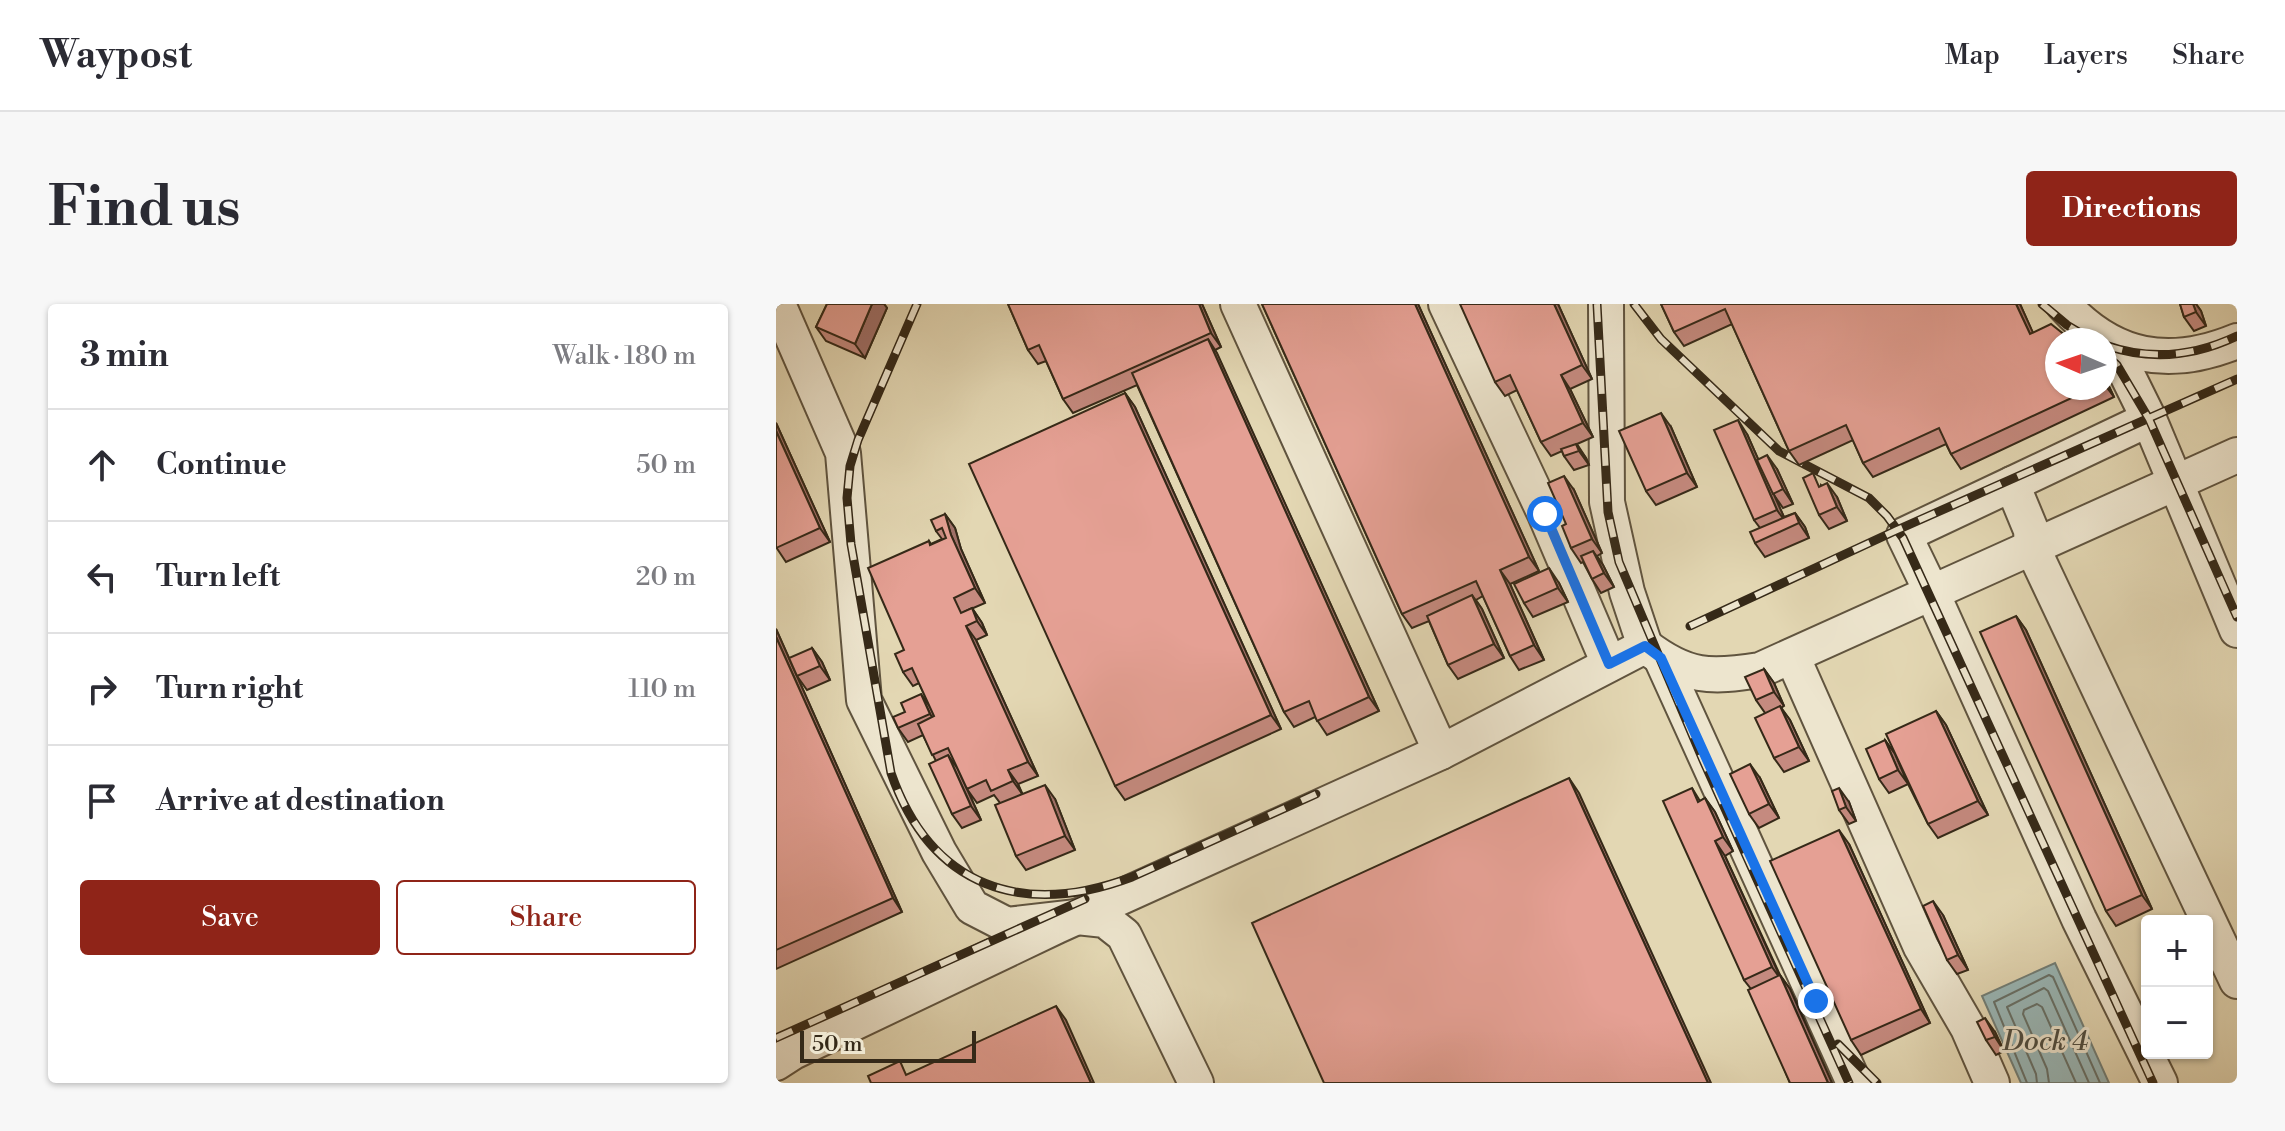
<!DOCTYPE html>
<meta charset="utf-8">
<style>
body{margin:0;font-family:"Libre Bodoni",serif;background:#f7f7f7;color:#2b2b33}
.controls{position:absolute;right:24px;bottom:24px;display:grid;overflow:hidden;border-radius:8px;box-shadow:0 2px 6px #0004}
.controls button{width:72px;height:72px;display:grid;place-items:center;padding:0;border:0;border-bottom:2px solid #e1e1e2;background:#fff;color:#2b2b33;font:40px sans-serif}
.compass{position:absolute;left:1269px;top:24px;width:72px;height:72px;border-radius:50%;background:#fff;box-shadow:0 2px 6px #0004;rotate:272deg}
.scale{position:absolute;left:24px;bottom:20px;width:176px;box-sizing:border-box;padding-left:8px;border:4px solid #352918;border-top:0;font-size:22px;line-height:28px;white-space:nowrap;color:#352918;-webkit-text-stroke:6px #ede5ce;paint-order:stroke}
.stop{position:absolute;width:24px;height:24px;margin:-18px;border:6px solid #1a73e8;border-radius:50%;background:#fff}
.stop.end{background:#1a73e8;border-color:#fff;box-shadow:0 2px 8px #0008}
.list{margin:0;padding:0;list-style:none}
h2{display:flex;justify-content:space-between;align-items:center;height:104px;margin:0;padding:0 32px;font-size:34px}
h2 small{font-size:26px;font-weight:400;color:#7c7c81}
.list li{display:grid;grid-template-columns:52px 1fr auto;gap:24px;align-items:center;box-sizing:border-box;height:112px;padding:0 32px;border-top:2px solid #e1e1e2}
.list b{display:block;font-size:30px;white-space:nowrap}
.list em{font-size:26px;font-style:normal;color:#7c7c81}
.actions{display:flex;gap:16px;padding:24px 32px}
.actions a{flex:1;padding:18px 0;border:2px solid #8f2418;border-radius:8px;text-align:center;font-size:28px;color:#8f2418}
.actions .main{background:#8f2418;color:#fff}
.icon{flex:none;width:44px;height:44px;fill:none;stroke:currentColor;stroke-width:2;stroke-linecap:round;stroke-linejoin:round}
.map{position:relative;flex:none;width:1461px;height:779px;overflow:hidden;border-radius:8px}
header{display:flex;align-items:center;gap:48px;box-sizing:border-box;height:112px;padding:0 40px;background:#fff;border-bottom:2px solid #e1e1e2}
header strong{font-size:38px}
nav{display:flex;gap:44px;margin-inline-start:auto;font-size:28px}
.intro{display:flex;align-items:center;justify-content:space-between;box-sizing:border-box;height:192px;padding:0 48px}
h1{margin:0;font-size:56px}
.button{padding:20px 36px;border-radius:8px;background:#8f2418;color:#fff;font-size:28px;font-weight:700}
main{display:flex;gap:48px;padding:0 48px}
aside{flex:1;background:#fff;border-radius:8px;box-shadow:0 2px 6px #0004}
.map>svg:first-child{display:block}
.water{fill:#99b7b7;stroke:#717e77;stroke-width:2}
.lines{fill:none;stroke-linecap:round;stroke-linejoin:round}
.shore{stroke:#677068;stroke-width:2}
.minor-casing{stroke:#60543f;stroke-width:38}
.minor{stroke:#ede5ce;stroke-width:34}
.rail-casing{stroke:#352918;stroke-width:9}
.rail{stroke:#ede5ce;stroke-width:6;stroke-dasharray:18;stroke-linecap:butt}
.wall{fill:#c58a7f;stroke:#352918;stroke-width:2}
.shaded-wall{fill:#a07068;stroke:#352918;stroke-width:2}
.building{fill:#e5a094;stroke:#352918;stroke-width:2}
.route{stroke:#1a73e8;stroke-width:10}
.labels{text-anchor:middle;stroke-width:6;stroke-linejoin:round;paint-order:stroke}
.water-label{font-size:28px;font-style:italic;fill:#4e4c40;stroke:#ede5ce}
</style>
<header>
<strong>Waypost</strong>
<nav><a>Map</a><a>Layers</a><a>Share</a></nav>
</header>
<div class="intro"><h1>Find us</h1><a class="button">Directions</a></div>
<main>
<aside>
<h2>3 min<small>Walk · 180 m</small></h2>
<ul class="list">
<li><svg class="icon" aria-label="ahead" viewBox="0 0 24 24"><path d="M12 20V5M6 11l6-6 6 6"/></svg><div><b>Continue</b></div><em>50 m</em></li>
<li><svg class="icon" aria-label="left" viewBox="0 0 24 24"><path d="M17 20v-9H6M10 6l-5 5 5 5"/></svg><div><b>Turn left</b></div><em>20 m</em></li>
<li><svg class="icon" aria-label="right" viewBox="0 0 24 24"><path d="M7 20v-9h11M14 6l5 5-5 5"/></svg><div><b>Turn right</b></div><em>110 m</em></li>
<li><svg class="icon" aria-label="arrive" viewBox="0 0 24 24"><path d="M6 21V4h12l-3 4 3 4H6"/></svg><div><b>Arrive at destination</b></div></li>
</ul>
<div class="actions"><a class="main">Save</a><a>Share</a></div>
</aside>
<div class="map">
<svg width="1461" height="779" viewBox="0 0 1461 779">
<rect width="100%" height="100%" fill="#e3d7b3"/>
<filter id="stains"><feTurbulence type="fractalNoise" baseFrequency=".0025" numOctaves="4"/><feColorMatrix values="0 0 0 0 .2 0 0 0 0 .09 0 0 0 0 .02 0 0 0 .5 -.17"/></filter>
<radialGradient id="worn" r=".72"><stop offset=".6" stop-color="#630" stop-opacity="0"/><stop offset="1" stop-color="#630" stop-opacity=".3"/></radialGradient>
<path class="water" d="M1279,659l54,120h-88l-39,-87z"/>
<g class="lines">
<g class="shore">
<path d="M1251,779l-33,-81 55,-27 4,2 47,106"/>
<path d="M1261,779l-1,-9 -29,-67 37,-19 4,3 41,92"/>
<path d="M1273,779l-2,-14 -24,-55 1,-4 13,-6 5,3 34,76"/>
</g>
<g class="minor-casing">
<g id="minor">
<path d="M2,0l65,149 21,247 75,152 33,55 35,18 70,-8 28,3 19,15 72,148"/>
<path d="M462,0l203,448"/>
<path d="M670,0l99,210 64,150"/>
<path d="M830,0l1,198 20,90 18,54"/>
<path d="M1287,0c50,55 106,65 174,37"/>
<path d="M1336,40l37,75"/>
<path d="M1236,180l137,-65 88,211"/>
<path d="M1016,352l129,291 47,81 24,55"/>
<path d="M885,354l193,425"/>
<path d="M0,759l17,-11 264,-126 384,-174 204,-106c42,32 65,32 115,24l477,-215"/>
<path d="M1384,779l-81,-164 -147,-326 -28,-58 108,-51 19,46 1,17 205,434"/>
</g>
</g>
<use href="#minor" class="minor"/>
<g class="rail-casing">
<g id="rail">
<path d="M141,0l-59,136 -8,26 -3,32 4,46 40,229c40,115 132,145 241,104l184,-83"/>
<path d="M821,0l11,208 11,50 84,198 146,323"/>
<path d="M858,0l27,35 118,112 90,47 18,18 16,22 250,545"/>
<path d="M1266,0l25,21 25,15"/>
<path d="M1329,41c45,16 90,11 132,-9"/>
<path d="M1329,50l12,11 32,54 88,198"/>
<path d="M914,322l207,-96 340,-151"/>
<path d="M0,734l309,-139"/>
<path d="M1062,740l39,39"/>
</g>
</g>
<use href="#rail" class="rail"/>
</g>
<g class="wall">
<path d="M51,0h57l3,4 -22,50 -39,-17 -10,-14z"/>
<path d="M232,0h194l19,43 -6,3 164,361 -52,24 -12,-18 -21,10 -10,-15 -147,-327 -64,28 -10,-14 -17,-38 -8,3 -10,-14z"/>
<path d="M486,0h156l121,267 -29,13 34,76 -25,10 -9,-14 -27,-60 -7,4 6,9 22,49 -46,21 -10,-14 -19,-44 -17,7 -10,-14z"/>
<path d="M782,0l34,75 -22,10 23,48 -16,7 9,14 3,7 -15,5 -10,-14 -2,-5 -11,5 -10,-14 -24,-52 -12,6 -10,-14z"/>
<path d="M885,0h359l37,84h48v-10l9,19 -153,72 -10,-15 -5,-10 -73,33 -10,-14 -10,-23 -54,25 -10,-14 -57,-127 -48,22 -10,-14z"/>
<path d="M1404,0h16l5,7 5,15 -12,5 -10,-14z"/>
<path d="M349,89l10,14 146,322 -156,71 -10,-14z"/>
<path d="M0,119l54,119 -44,20 -10,-15z"/>
<path d="M895,123l26,60 -41,18 -10,-14z"/>
<path d="M971,130l11,25 19,10 16,35 -10,4 -9,-13 10,22 11,-4 10,14 4,11 -44,19 -10,-14 5,-15 -6,-8z"/>
<path d="M1045,181l16,12 10,24 -18,8 -10,-14z"/>
<path d="M798,186l28,63 -5,3 6,9 11,22 -13,6 -9,-14 -9,-17 -2,1 -10,-15 -5,-24z"/>
<path d="M169,210l10,14 6,21 24,54 -21,9 8,-4 10,15 5,12 -11,5 62,136 -20,8 4,10 33,5 20,51 -49,20 -10,-14 -16,-53 -6,-8 -17,8 -10,-14 -12,-26 -1,1 4,5 23,51 -19,8 -10,-14 -16,-53 -13,-26 -15,7 -10,-14 31,-23 -10,-22 -6,3 -10,-14 1,-22 25,-109 2,3 11,-5 -6,-8z"/>
<path d="M783,279l9,19 -35,15 -9,-14z"/>
<path d="M1240,312l10,14 126,279 -36,17 -10,-15z"/>
<path d="M0,325l126,283 -126,57z"/>
<path d="M36,344l10,14 8,18 -23,10 -10,-14z"/>
<path d="M988,365l10,14 10,23 -3,2 9,12 19,41 -25,11 -10,-14 -9,-45 -9,-13z"/>
<path d="M1160,407l10,14 42,90 -50,23 -10,-14 -20,-40 -19,9 -10,-14 6,-39 10,14z"/>
<path d="M984,474l19,40 -20,10 -10,-14z"/>
<path d="M916,484l8,13 5,-3 10,14 18,39 -8,5 55,119 10,14 42,94h-42l-39,-94 -7,-9z"/>
<path d="M1073,498l7,19 -7,3 -10,-14z"/>
<path d="M1073,540l81,179 -69,32 -10,-15z"/>
<path d="M1167,611l25,55 -11,4 -10,-14z"/>
<path d="M1219,728l9,19 -8,4 -10,-15z"/>
</g>
<g class="shaded-wall">
<path d="M96,0h12l3,4 -22,50 -10,-14z"/>
<path d="M423,0h3l19,43 -10,-14z"/>
<path d="M639,0h3l121,267 -10,-14z"/>
<path d="M778,0h4l34,75 -10,-14z"/>
<path d="M1240,0h4l20,44 -10,-14z"/>
<path d="M1417,0h3l5,7 5,15 -10,-14z"/>
<path d="M432,35l9,14 162,358 -10,-14z"/>
<path d="M785,71l9,14 23,48 -10,-14z"/>
<path d="M1329,74l9,19 -9,-12z"/>
<path d="M349,89l10,14 146,322 -10,-14z"/>
<path d="M885,109l10,14 26,60 -10,-14z"/>
<path d="M962,116l9,14 40,90 -10,-14z"/>
<path d="M0,119l54,119 -10,-14 -44,-97z"/>
<path d="M800,140l10,14 3,7 -10,-14z"/>
<path d="M991,151l10,14 16,35 -10,-15z"/>
<path d="M788,172l10,14 28,63 -10,-14z"/>
<path d="M1051,179l10,14 10,24 -10,-14z"/>
<path d="M1019,209l10,14 4,11 -10,-15z"/>
<path d="M169,210l10,14 6,21 24,54 -10,-15 -24,-53z"/>
<path d="M817,247l10,14 11,22 -10,-14z"/>
<path d="M773,264l10,15 9,19 -10,-14z"/>
<path d="M724,266l10,14 34,76 -10,-15z"/>
<path d="M696,291l10,14 22,49 -10,-14z"/>
<path d="M196,304l10,15 5,12 -10,-14z"/>
<path d="M1240,312l10,14 126,279 -10,-14z"/>
<path d="M190,322l10,14 62,136 -10,-14z"/>
<path d="M0,325l126,283 -9,-14 -117,-261z"/>
<path d="M36,344l10,14 8,18 -10,-14z"/>
<path d="M988,365l10,14 10,23 -10,-14z"/>
<path d="M145,390l10,14 9,20 -10,-14z"/>
<path d="M1004,402l10,14 19,41 -10,-14z"/>
<path d="M1160,407l10,14 42,90 -10,-14z"/>
<path d="M1109,436l10,14 13,30 -10,-14z"/>
<path d="M172,451l10,14 23,51 -10,-14z"/>
<path d="M974,460l10,14 19,40 -10,-14z"/>
<path d="M232,466l10,14 5,11 -10,-14z"/>
<path d="M793,474l10,15 132,290h-3z"/>
<path d="M269,481l10,14 20,51 -10,-14z"/>
<path d="M1063,484l10,14 7,19 -10,-14z"/>
<path d="M929,494l10,14 18,39 -10,-14z"/>
<path d="M1063,526l10,14 81,179 -9,-14z"/>
<path d="M939,537l10,15 57,125 -10,-14z"/>
<path d="M1157,597l10,14 25,55 -10,-15z"/>
<path d="M1004,671l10,14 42,94h-4z"/>
<path d="M280,702l10,14 28,63h-3z"/>
<path d="M1209,714l10,14 9,19 -9,-14z"/>
</g>
<g class="building">
<path d="M51,0h45l-17,40 -39,-17z"/>
<path d="M232,0h191l12,29 -148,66 -24,-54 -11,5z"/>
<path d="M486,0h153l114,253 -29,13 34,75 -24,11 -34,-75 -74,33z"/>
<path d="M684,0h94l28,61 -21,10 22,48 -42,19 -31,-67 -15,7z"/>
<path d="M885,0h355l14,30 21,-10 20,16h-14v48h36l-142,66 -12,-26 -76,35 -17,-38 -57,26 -64,-142 -51,23z"/>
<path d="M1404,0h13l3,8 -12,5z"/>
<path d="M432,35l161,358 -52,24 -8,-20 -25,11 -152,-339z"/>
<path d="M349,89l146,322 -156,71 -146,-322z"/>
<path d="M885,109l26,60 -41,18 -27,-60z"/>
<path d="M962,116l39,90 -23,10 -40,-90z"/>
<path d="M0,127l44,97 -44,20z"/>
<path d="M800,140l3,7 -15,5 -3,-7z"/>
<path d="M991,151l16,34 -10,5 -16,-34z"/>
<path d="M1037,169l6,14 8,-4 10,24 -18,8 -16,-37z"/>
<path d="M788,172l28,63 -21,9 -9,-22 4,-2 -18,-41z"/>
<path d="M1019,209l4,10 -44,20 -5,-11z"/>
<path d="M169,210l6,21 24,53 -21,10 7,15 11,-5 5,13 -11,5 62,136 -20,8 5,11 -22,10 -5,-11 -19,9 -19,-41 -16,7 -14,-31 16,-8 -22,-48 -9,4 -8,-18 9,-4 -36,-82 61,-27 1,4 16,-7 -4,-10 -6,3 -5,-11z"/>
<path d="M817,247l11,22 -12,6 -11,-23z"/>
<path d="M773,264l9,20 -34,15 -10,-19z"/>
<path d="M696,291l22,49 -46,21 -21,-49z"/>
<path d="M1240,312l126,279 -36,16 -126,-279z"/>
<path d="M0,333l117,261 -117,52z"/>
<path d="M36,344l8,18 -23,10 -8,-18z"/>
<path d="M988,365l10,23 -18,8 -11,-23z"/>
<path d="M145,390l9,20 -32,14 -5,-11 12,-5 -4,-9z"/>
<path d="M1004,402l19,41 -25,11 -19,-40z"/>
<path d="M1160,407l42,90 -50,23 -42,-90z"/>
<path d="M1109,436l13,30 -19,9 -13,-30z"/>
<path d="M172,451l23,51 -19,8 -23,-50z"/>
<path d="M974,460l19,40 -20,10 -19,-40z"/>
<path d="M793,474l139,305h-384l-72,-160z"/>
<path d="M269,481l20,51 -49,20 -21,-51z"/>
<path d="M916,484l6,14 7,-4 18,39 -8,4 57,126 -28,13 -81,-179z"/>
<path d="M1063,484l7,19 -7,3 -7,-19z"/>
<path d="M1063,526l82,179 -70,31 -81,-179z"/>
<path d="M1157,597l25,54 -11,5 -24,-54z"/>
<path d="M1004,671l48,108h-38l-42,-93z"/>
<path d="M280,702l35,77h-220l-3,-7 32,-15 6,14z"/>
<path d="M1209,714l10,19 -9,3 -9,-18z"/>
</g>
<g class="lines">
<path class="route" d="M769,210l64,150 36,-18 16,12 155,343"/>
</g>
<g class="labels">
<g class="water-label">
<text x="1269" y="746">Dock 4</text>
</g>
</g>
<rect width="100%" height="100%" filter="url(#stains)"/>
<rect width="100%" height="100%" fill="url(#worn)"/>
</svg>
<div class="controls">
<button>+</button>
<button>−</button>
</div>
<svg class="compass" viewBox="-18 -18 36 36"><path d="M0-13l5 13h-10z" fill="#e53935"/><path d="M0 13l5-13h-10z" fill="#7c7c81"/></svg>
<div class="scale">50 m</div>
<div class="stop" style="left:769px;top:210px"></div>
<div class="stop end" style="left:1040px;top:697px"></div>
</div>
</main>
